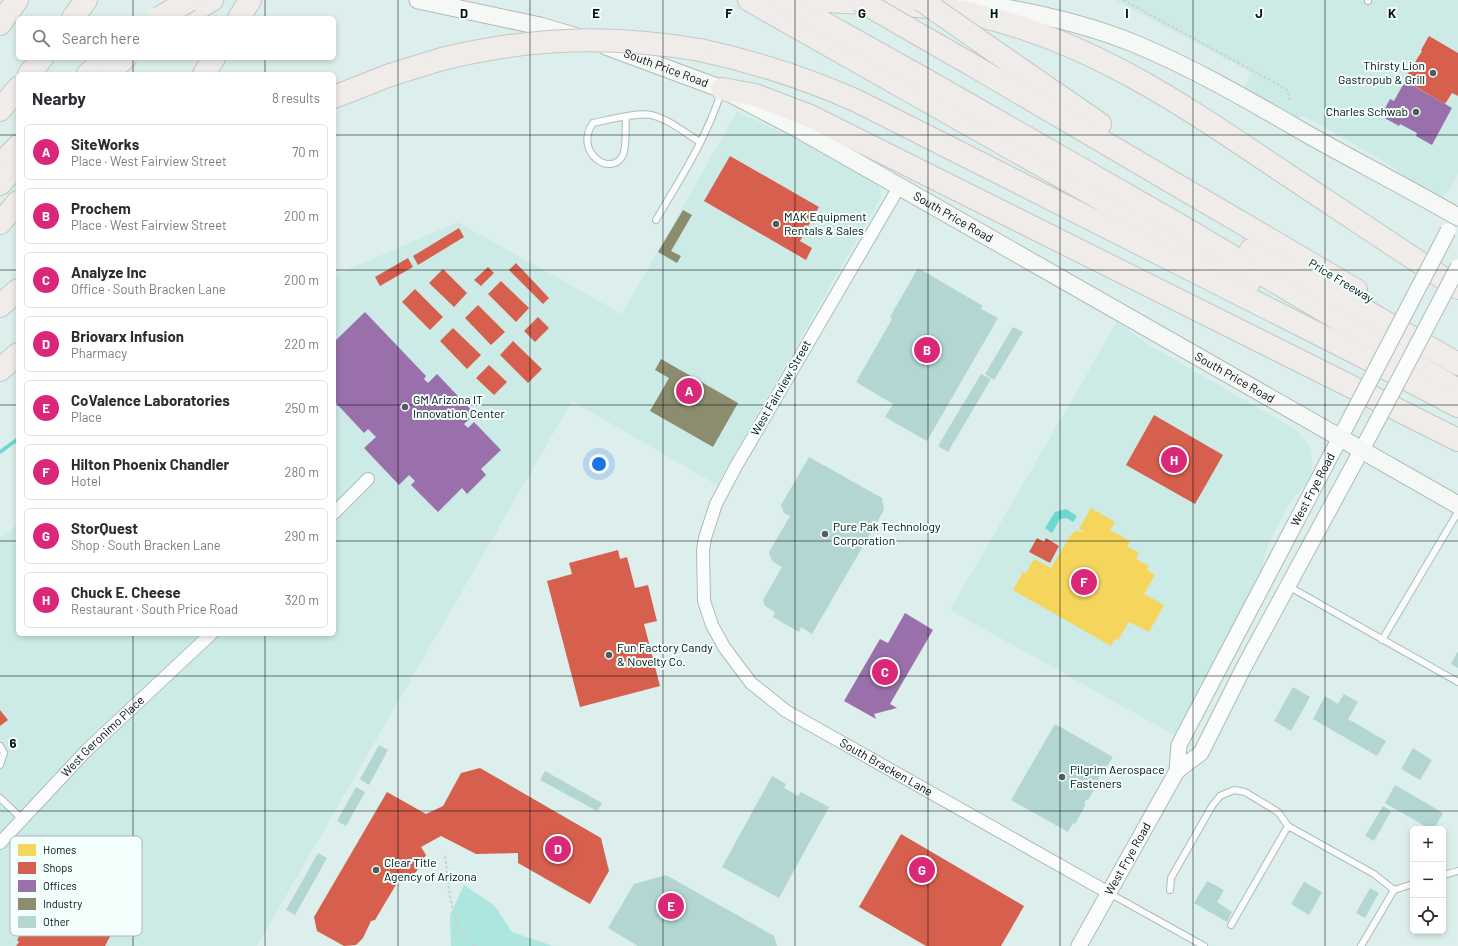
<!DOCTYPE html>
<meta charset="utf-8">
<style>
body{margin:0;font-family:Barlow,sans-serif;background:#f7f7f7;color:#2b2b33}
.controls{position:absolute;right:12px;bottom:12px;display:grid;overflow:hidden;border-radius:6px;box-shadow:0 2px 6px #0003}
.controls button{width:36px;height:36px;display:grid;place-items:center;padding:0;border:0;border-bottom:1px solid #e1e1e2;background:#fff;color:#2b2b33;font:20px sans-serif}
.you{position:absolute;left:599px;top:464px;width:14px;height:14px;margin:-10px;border:3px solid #fff;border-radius:50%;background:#1a73e8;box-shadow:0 0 0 6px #1a73e833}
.badge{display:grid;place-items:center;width:26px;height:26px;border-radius:50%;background:#db2777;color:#fff;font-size:13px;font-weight:700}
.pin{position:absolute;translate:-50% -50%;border:2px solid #fff;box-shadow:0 1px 4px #0006}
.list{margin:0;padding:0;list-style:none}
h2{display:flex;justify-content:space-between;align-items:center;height:52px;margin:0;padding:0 16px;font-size:17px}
h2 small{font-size:13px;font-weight:400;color:#7c7c81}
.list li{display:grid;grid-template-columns:26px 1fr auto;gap:12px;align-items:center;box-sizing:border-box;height:56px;margin:0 8px 8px;padding:0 8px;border:1px solid #e1e1e2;border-radius:6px}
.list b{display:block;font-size:15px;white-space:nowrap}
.list p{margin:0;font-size:13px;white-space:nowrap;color:#7c7c81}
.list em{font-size:13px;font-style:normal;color:#7c7c81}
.icon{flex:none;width:22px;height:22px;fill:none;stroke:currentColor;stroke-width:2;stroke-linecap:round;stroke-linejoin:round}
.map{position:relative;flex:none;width:1458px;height:946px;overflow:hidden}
.search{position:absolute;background:#fff;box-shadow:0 2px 6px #0003;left:16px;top:16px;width:320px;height:44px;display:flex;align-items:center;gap:10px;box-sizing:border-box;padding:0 14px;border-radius:6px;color:#7c7c81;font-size:15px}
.panel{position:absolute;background:#fff;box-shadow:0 2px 6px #0003;left:16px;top:72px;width:320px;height:564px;border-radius:6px}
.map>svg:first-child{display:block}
.built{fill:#ccebe7}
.green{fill:#ace6df}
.water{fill:#6ed8cf}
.homes{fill:#f6d55c}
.shops{fill:#d6604d}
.offices{fill:#9970ab}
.industry{fill:#8c8c6e}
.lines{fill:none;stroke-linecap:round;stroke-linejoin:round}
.stream{stroke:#6ed8cf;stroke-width:3.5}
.building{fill:#b3d6d2}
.service-casing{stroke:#aebbb9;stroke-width:8}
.minor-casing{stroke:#aebbb9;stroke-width:14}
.tertiary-casing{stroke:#aebbb9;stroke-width:17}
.secondary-casing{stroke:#aebbb9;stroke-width:19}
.motorway-casing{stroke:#c1c9c8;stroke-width:24}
.path{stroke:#cdd1d1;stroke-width:2;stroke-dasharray:3 2;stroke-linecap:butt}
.service{stroke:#fafdfc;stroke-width:6}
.minor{stroke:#fafdfc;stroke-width:12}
.tertiary{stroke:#fafdfc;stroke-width:15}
.secondary{stroke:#f6f8f6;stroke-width:17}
.motorway{stroke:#efece9;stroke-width:22}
.tertiary-bridge-casing{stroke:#aebbb9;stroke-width:17;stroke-linecap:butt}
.motorway-bridge-casing{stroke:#c1c9c8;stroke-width:24;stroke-linecap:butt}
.tertiary-bridge{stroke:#fafdfc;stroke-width:15}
.motorway-bridge{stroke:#efece9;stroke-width:22}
.grid{fill:none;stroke:#050f0e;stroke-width:1;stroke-opacity:0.55}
.poi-dot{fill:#515d5c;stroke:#f2fffd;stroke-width:1.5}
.labels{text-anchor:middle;stroke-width:4;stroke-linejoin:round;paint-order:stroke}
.poi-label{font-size:12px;fill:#050f0e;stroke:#f2fffd;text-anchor:start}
.street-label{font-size:12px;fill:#050f0e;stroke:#f2fffd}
.key{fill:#f2fffd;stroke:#abb7b5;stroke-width:1}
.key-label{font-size:11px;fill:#050f0e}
.grid-label{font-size:13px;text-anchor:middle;font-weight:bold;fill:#050f0e;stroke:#f2fffd;stroke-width:4;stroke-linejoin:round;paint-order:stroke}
</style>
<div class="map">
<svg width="1458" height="946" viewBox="0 0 1458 946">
<rect width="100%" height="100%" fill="#ddefec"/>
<g class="built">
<path d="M1115,0h343v174l-5,10 -6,9 -6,4 -13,-3 -40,-30 -74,-43 -11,-5 -8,3 -52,-30 9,-16z"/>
<path d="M737,111l95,46 38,23 8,4 3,7v6l-164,288 -145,-84 -315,545h-257v-408l18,-14v110h316v-356l8,-6 116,-50 164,92z"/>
<path d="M1117,322l34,24 144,83 15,17 2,12v14l-5,10 -19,24 -22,43 -5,24 -85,163 -226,-126z"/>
</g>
<path class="green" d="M464,885l31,21 17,26 41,14h-102l-1,-31z"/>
<path class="water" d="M1066,509l11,7 -4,6 -6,-4 -7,1 -8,14 -7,-5 10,-16z"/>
<path class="homes" d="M1091,508l24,14 -5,8 20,11 -3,5 12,7 -3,6 13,7 -2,4 8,5 -11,19 20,11 -15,27 -20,-10 -11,18 -3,-1 -4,7 -98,-56 10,-18 3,1 8,-14 17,9 19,-32 5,-5 10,1 -6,-3z"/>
<g class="shops">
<path d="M1429,36l29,17v43l-6,-3 -7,11 -41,-24 18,-29 -1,-1z"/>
<path d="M730,156l89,51 -19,34 12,7 -6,12 -102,-59z"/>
<path d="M459,228l5,9 -46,28 -5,-9z"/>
<path d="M408,258l5,9 -33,19 -5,-9z"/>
<path d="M516,263l33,35 -6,6 -34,-34z"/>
<path d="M488,267l6,6 -13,13 -7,-6z"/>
<path d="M443,269l24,24 -13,14 -25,-24z"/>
<path d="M501,281l28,27 -13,14 -28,-28z"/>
<path d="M415,289l28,28 -13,13 -28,-28z"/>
<path d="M478,305l27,27 -14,13 -26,-27z"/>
<path d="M538,317l11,11 -14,14 -11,-11z"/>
<path d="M453,328l28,27 -14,14 -27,-28z"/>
<path d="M513,341l29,28 -14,14 -28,-28z"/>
<path d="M489,365l18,17 -13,13 -18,-17z"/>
<path d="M1154,415l69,40 -28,49 -69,-39z"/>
<path d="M1037,538l7,4 2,-4 13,8 -9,17 -21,-11z"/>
<path d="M618,550l2,9 7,-2 8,31 13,-3 9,36 -13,3 16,62 -80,21 -33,-126 25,-7 -3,-11z"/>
<path d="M0,710l8,10 -8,6z"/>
<path d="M480,768l121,70 8,33 -19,33 -72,-41v-10l-42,1 -35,-18 -20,11 5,8 -10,17 -19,11 -22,37 -4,1 -8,17 -7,7 -12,1 -27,-15 -3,-14 73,-125 39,22 17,-8 18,-33z"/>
<path d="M901,834l123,72 -23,40h-75l-67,-39z"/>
<path d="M48,891l66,38 -9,17h-89l3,-4 -2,-2 4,-7 -2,-1 15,-28 2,1 5,-8 2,2z"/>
</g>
<g class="offices">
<path d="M1405,81l47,27 -20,37 -16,-9 1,-3 -17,-9 -1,2 -18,-10 9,-17 4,2z"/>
<path d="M365,312l61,64 -2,3 4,4 9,-9 38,40 -11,10 4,4 6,-6 27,28 -20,19 5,6 -19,19 -5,-6 -24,24 -27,-27 4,-4 -6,-6 -10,10 -35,-37 12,-11 -8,-8 -4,4 -30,-32v-59z"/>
<path d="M905,613l28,17 -43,74 7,4 -23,6 2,5 -32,-18 36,-62 8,4z"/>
</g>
<g class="industry">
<path d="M683,210l9,5 -21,36 10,5 -4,7 -19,-11z"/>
<path d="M661,359l77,44 -25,44 -63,-36 19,-33 -14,-8z"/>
</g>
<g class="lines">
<path class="stream" d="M0,452l18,-13"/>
</g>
<g class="building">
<path d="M918,268l65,38 -2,3 17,9 -71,123 -42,-24 8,-13 -37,-22 36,-63 -2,-2z"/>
<path d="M1013,327l10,5 -29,48 -9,-6z"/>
<path d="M981,374l10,5 -43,73 -10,-6z"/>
<path d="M809,457l73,41 2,12 -72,124 -11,-7 -2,5 -26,-15 2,-5 -10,-6 -2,-6 19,-33 -10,-6 -3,-9 21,-36 -6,-3 -3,-8z"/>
<path d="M1458,651v17l-7,-4z"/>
<path d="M1293,687l17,10 -19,34 -17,-10z"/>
<path d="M1344,694l14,8 -10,17 38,22 -9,15 -64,-37 12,-23 13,8z"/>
<path d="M1055,724l58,33 -15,22 2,1 -12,20 -1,-1 -3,4 2,1 -11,20 -2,-1 -5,9 -57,-32z"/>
<path d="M379,745l9,5 -19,35 -9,-6z"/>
<path d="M1413,748l19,12 -12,20 -19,-11z"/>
<path d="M545,771l57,32 -5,8 -57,-31z"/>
<path d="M772,776l14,8 -2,4 14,8 3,-4 28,15 -50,91 -57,-31z"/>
<path d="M1395,785l48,28 -9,16h-4l-45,-26z"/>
<path d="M356,787l9,5 -19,34 -9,-5z"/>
<path d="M1383,806l8,5 -17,30 -9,-5z"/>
<path d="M318,853l9,5 -32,57 -9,-5z"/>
<path d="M666,875l108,61 3,10h-139l-30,-18 26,-44z"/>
<path d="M1207,881l17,9 -7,12 15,10 -5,10 -33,-19z"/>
<path d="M1304,882l18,10 -13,23 -18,-11z"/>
<path d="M1370,888l9,5 -14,25 -9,-5z"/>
</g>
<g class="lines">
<g class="service-casing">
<g id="service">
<path d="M1368,1v-1"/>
<path d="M626,117c-1,11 1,28 -3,38 -12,24 -50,-4 -30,-32 15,-3 44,-11 58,-8 18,4 34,18 49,27"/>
<path d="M656,220c24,-41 51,-82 65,-128"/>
<path d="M1288,586l170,96"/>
<path d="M1382,640l76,-128"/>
<path d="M0,746l4,7 -4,12"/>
<path d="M0,798l22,21"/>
<path d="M1443,875l15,-4"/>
<path d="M1170,890l1,-12 41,-72 8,-10 14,-6 11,2 33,20 10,14"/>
<path d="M1109,893l95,53"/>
<path d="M1231,925l57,-99 86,48 20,16"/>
<path d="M1361,946l33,-56 19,-6"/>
</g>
</g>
<g class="minor-casing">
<g id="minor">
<path id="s1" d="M899,187l-164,281 -19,36 -11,34 -2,12 1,51 8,24 12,22 27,36 35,28 323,182"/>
<path d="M334,513l34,-34"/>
<path id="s2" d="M0,843l87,-93 124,-116"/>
</g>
</g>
<g class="tertiary-casing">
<g id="tertiary">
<path d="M1177,771l24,-18 43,-86 130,-240"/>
<path id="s3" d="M1079,946l98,-175 2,-26 173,-330"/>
</g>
</g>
<g class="secondary-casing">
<g id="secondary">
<path d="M418,0l122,26 37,11"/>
<path d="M954,0c60,8 122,20 179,43 61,25 117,58 174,91 50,28 101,54 151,83"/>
<path id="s4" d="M606,46l116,43 80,42 656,374"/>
</g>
</g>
<g class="motorway-casing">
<g id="motorway">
<path d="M749,0l500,283"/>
<path d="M783,0l143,80 255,146 277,164"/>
<path d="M813,0c51,4 109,3 158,14 117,25 214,92 312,158 58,39 117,77 175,116"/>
<path d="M73,18l13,-18"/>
<path d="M181,18l31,-18"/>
<path d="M239,18l11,-18"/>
<path d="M0,24l17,-24"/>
<path d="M984,44l116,80"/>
<path d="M700,50c55,12 106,28 157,51l505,255 96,50"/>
<path d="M972,65l384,225"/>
<path d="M29,74l13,-16"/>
<path d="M88,74l18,-16"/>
<path d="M106,74l19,-16"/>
<path d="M204,74l10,-16"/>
<path d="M722,89l33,6 55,21 648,324"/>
<path d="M334,97l56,-22 52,-16"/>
<path d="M0,110l18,-22"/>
<path d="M0,165l18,-19"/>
<path d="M0,184l18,-20"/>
<path d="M0,223l18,-21"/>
<path d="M1251,250l108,57 99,57"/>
<path d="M0,306l18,-16"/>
<path d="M0,370l18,-16"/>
</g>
</g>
<g class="path">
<path d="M1123,0l156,85 9,6 2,10"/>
<path d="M445,856c4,29 4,72 30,90"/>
</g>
<use href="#service" class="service"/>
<use href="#minor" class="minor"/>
<use href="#tertiary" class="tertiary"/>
<use href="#secondary" class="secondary"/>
<use href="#motorway" class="motorway"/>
<g class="tertiary-bridge-casing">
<g id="tertiary-bridge">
<path d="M1352,415l96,-184"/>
<path d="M1374,427l84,-160"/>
</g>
</g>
<g class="motorway-bridge-casing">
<g id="motorway-bridge">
<path d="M859,0l113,65"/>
<path d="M921,0l63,44"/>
<path d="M159,18l31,-18"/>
<path d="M442,59c91,-22 167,-24 258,-9"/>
</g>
</g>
<use href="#tertiary-bridge" class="tertiary-bridge"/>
<use href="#motorway-bridge" class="motorway-bridge"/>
</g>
<path class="grid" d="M133,0v18M265,0v18M398,0v946M530,0v946M663,0v946M795,0v946M928,0v946M1060,0v946M1193,0v946M1325,0v946M133,58v16M265,58v16M0,135h18M334,135h1124M0,270h18M334,270h1124M0,405h18M334,405h1124M0,541h18M334,541h1124M133,634v312M265,634v312M0,676h1458M0,811h1458"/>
<g class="poi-dot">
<circle cx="1433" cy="73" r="4"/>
<circle cx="1416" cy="112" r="4"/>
<circle cx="776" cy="224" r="4"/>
<circle cx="405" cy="407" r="4"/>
<circle cx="825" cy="534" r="4"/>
<circle cx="609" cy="655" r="4"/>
<circle cx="1062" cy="777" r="4"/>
<circle cx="376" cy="870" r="4"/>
</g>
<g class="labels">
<g class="poi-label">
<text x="1425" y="70" text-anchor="end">Thirsty Lion<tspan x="1425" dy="14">Gastropub &amp; Grill</tspan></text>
<text x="1408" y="116" text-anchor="end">Charles Schwab</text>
<text x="784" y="221">MAK Equipment<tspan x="784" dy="14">Rentals &amp; Sales</tspan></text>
<text x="413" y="404">GM Arizona IT<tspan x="413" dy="14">Innovation Center</tspan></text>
<text x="833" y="531">Pure Pak Technology<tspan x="833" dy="14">Corporation</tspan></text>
<text x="617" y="652">Fun Factory Candy<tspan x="617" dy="14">&amp; Novelty Co.</tspan></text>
<text x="1070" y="774">Pilgrim Aerospace<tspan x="1070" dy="14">Fasteners</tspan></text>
<text x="384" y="867">Clear Title<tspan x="384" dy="14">Agency of Arizona</tspan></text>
</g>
<g class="street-label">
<text dy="4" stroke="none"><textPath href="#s4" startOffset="64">South Price Road</textPath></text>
<text dy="4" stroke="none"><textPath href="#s4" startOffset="388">South Price Road</textPath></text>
<text transform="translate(1341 281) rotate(31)" y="4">Price Freeway</text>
<text dy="4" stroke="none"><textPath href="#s4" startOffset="712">South Price Road</textPath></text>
<text transform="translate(781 388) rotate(-60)" y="4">West Fairview Street</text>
<text dy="4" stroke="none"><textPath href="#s3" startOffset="515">West Frye Road</textPath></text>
<text dy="4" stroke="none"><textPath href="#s2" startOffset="148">West Geronimo Place</textPath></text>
<text dy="4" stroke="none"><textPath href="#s1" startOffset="720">South Bracken Lane</textPath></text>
<text dy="4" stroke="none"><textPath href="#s3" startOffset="100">West Frye Road</textPath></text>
</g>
</g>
<rect x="10" y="836" width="132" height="100" rx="6" class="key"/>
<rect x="18" y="844" width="18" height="12" fill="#f6d55c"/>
<rect x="18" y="862" width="18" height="12" fill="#d6604d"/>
<rect x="18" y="880" width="18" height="12" fill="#9970ab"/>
<rect x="18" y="898" width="18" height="12" fill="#8c8c6e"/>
<rect x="18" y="916" width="18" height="12" fill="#b3d6d2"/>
<g class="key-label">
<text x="43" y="854">Homes</text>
<text x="43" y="872">Shops</text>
<text x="43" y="890">Offices</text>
<text x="43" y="908">Industry</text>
<text x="43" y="926">Other</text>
</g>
<g class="grid-label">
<text x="464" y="18">D</text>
<text x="596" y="18">E</text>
<text x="729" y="18">F</text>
<text x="862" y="18">G</text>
<text x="994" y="18">H</text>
<text x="1127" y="18">I</text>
<text x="1259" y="18">J</text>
<text x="1392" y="18">K</text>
<text x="13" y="748">6</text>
</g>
</svg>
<div class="controls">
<button>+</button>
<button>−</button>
<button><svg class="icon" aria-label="locate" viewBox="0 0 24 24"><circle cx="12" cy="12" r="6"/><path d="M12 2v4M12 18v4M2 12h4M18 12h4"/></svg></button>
</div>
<div class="you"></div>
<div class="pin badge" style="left:689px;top:391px">A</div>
<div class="pin badge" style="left:927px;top:350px">B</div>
<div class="pin badge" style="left:885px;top:672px">C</div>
<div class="pin badge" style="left:558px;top:849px">D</div>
<div class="pin badge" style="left:671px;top:906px">E</div>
<div class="pin badge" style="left:1084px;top:582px">F</div>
<div class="pin badge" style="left:922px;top:870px">G</div>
<div class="pin badge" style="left:1174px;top:460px">H</div>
<div class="search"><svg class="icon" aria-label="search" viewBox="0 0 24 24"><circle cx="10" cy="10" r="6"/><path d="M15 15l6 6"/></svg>Search here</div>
<section class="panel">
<h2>Nearby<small>8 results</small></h2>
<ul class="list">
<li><span class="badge">A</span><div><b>SiteWorks</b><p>Place · West Fairview Street</p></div><em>70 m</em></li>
<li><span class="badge">B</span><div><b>Prochem</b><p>Place · West Fairview Street</p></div><em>200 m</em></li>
<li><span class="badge">C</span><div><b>Analyze Inc</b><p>Office · South Bracken Lane</p></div><em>200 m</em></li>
<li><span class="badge">D</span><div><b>Briovarx Infusion</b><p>Pharmacy</p></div><em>220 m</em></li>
<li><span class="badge">E</span><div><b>CoValence Laboratories</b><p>Place</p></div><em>250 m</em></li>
<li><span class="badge">F</span><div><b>Hilton Phoenix Chandler</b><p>Hotel</p></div><em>280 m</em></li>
<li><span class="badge">G</span><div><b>StorQuest</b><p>Shop · South Bracken Lane</p></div><em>290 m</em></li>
<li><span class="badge">H</span><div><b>Chuck E. Cheese</b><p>Restaurant · South Price Road</p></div><em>320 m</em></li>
</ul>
</section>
</div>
